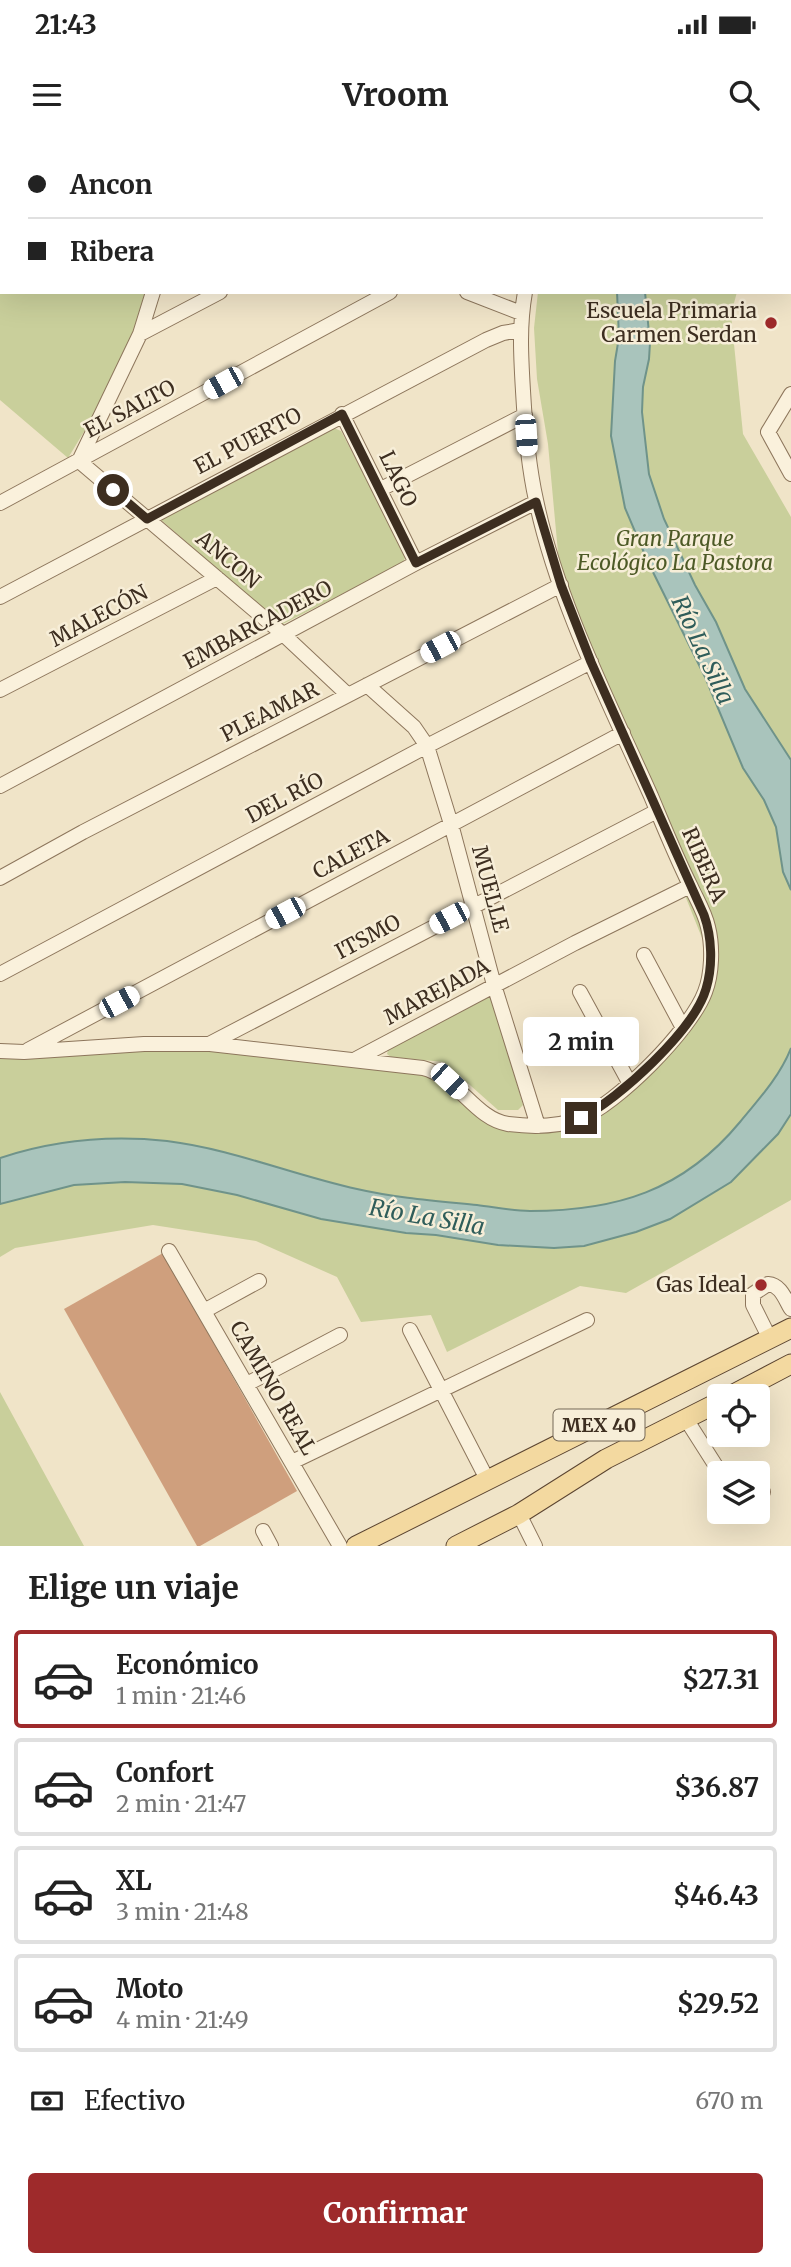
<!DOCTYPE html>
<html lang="es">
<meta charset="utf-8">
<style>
body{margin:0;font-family:Merriweather,serif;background:#f6f6f6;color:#222;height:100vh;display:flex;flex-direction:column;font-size:26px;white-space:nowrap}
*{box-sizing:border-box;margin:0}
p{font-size:23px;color:#767676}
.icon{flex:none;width:38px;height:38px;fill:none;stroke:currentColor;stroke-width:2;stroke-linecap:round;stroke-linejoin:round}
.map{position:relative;height:1406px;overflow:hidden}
.drawer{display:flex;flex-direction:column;background:#fff;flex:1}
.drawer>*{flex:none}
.top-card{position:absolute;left:0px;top:0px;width:791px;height:154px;box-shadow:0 7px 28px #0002;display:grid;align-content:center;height:154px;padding:0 28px;background:#fff}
.tools{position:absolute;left:707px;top:1244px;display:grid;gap:14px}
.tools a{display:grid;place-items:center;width:63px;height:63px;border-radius:7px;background:#fff;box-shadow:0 7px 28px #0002;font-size:35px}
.end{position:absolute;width:32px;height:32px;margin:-16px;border:9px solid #3d2e20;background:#fff;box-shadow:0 0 0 4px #fff}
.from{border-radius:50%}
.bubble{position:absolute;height:49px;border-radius:7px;background:#fff;box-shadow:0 7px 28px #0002;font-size:23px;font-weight:700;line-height:49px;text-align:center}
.car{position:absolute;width:21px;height:42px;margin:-21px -10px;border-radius:9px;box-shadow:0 0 5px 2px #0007;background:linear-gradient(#fff 24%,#345 0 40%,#fff 0 76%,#345 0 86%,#fff 0)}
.top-card b{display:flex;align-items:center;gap:24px;height:66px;font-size:26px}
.top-card b+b{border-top:2px solid #e0e0e0}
.top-card i{width:18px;height:18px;background:#222}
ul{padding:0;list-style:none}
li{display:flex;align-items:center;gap:21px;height:98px;margin:0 14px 10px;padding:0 14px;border:4px solid #e0e0e0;border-radius:7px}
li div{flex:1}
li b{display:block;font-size:26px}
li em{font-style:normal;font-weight:700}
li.selected{border-color:#9e2a2b}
li>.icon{width:63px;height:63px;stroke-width:1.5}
h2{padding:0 28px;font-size:32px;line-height:84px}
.pay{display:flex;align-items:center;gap:18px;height:77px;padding:0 28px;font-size:26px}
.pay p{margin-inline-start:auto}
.primary-button{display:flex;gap:14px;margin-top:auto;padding:14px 28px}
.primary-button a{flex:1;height:80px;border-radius:7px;background:#9e2a2b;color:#fff;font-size:28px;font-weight:700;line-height:80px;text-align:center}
.status{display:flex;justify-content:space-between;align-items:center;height:49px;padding:0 35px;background:#fff;direction:ltr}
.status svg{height:19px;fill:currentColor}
header{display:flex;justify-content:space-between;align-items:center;height:91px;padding:0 28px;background:#fff;font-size:32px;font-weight:700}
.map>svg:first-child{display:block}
</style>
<div class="status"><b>21:43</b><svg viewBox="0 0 49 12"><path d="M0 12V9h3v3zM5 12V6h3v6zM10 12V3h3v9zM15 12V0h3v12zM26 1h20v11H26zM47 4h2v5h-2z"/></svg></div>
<header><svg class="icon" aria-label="menu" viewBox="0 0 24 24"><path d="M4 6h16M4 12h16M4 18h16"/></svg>Vroom<svg class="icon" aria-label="search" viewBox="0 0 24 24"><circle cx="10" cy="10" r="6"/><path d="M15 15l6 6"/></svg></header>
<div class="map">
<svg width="791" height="1406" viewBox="0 0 791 1406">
<rect width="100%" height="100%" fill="#f0e4c8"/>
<path fill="#c9cf9b" d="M558 0H791L789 19V2H558Z
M0 110 2 152H145L121 231 68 318 0 260Z
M538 152H737L731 174 743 294 791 377V1060L626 1153 580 1146 447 1212 431 1175 361 1182 337 1137 256 1101 153 1085 15 1108 0 1117V911L144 904 423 928 478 968 552 990H571L630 944 700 863 710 818 561 445 548 304 537 239 534 188Z
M334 288 341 291 406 415 403 423 281 485 160 379Z
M485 855 492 858 523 965 518 970H498L444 922 391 917 387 914 388 910Z
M0 1252 84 1406H0Z"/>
<path fill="#a9c4bc" stroke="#6f938a" stroke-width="2" d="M617 152H645L650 203 649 219 643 247 642 272 649 334 664 379 695 445 716 482 745 549 791 620V750L783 732 776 687 764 660 743 628 705 537 648 422 625 368 611 296 615 221 619 197Z
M791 908V974L778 994 731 1042 670 1079 636 1092 584 1106 554 1108 498 1105 436 1095 406 1093 321 1079 237 1055 182 1044 125 1042 74 1045 0 1064V1018C54 1000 111 995 167 1001 232 1009 293 1035 357 1049 396 1058 437 1061 477 1065 494 1067 512 1071 530 1071 616 1071 683 1051 740 982 759 959 780 936 791 908Z"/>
<path fill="#cf9f7d" d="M163 1113 297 1351 200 1406H197L64 1169Z"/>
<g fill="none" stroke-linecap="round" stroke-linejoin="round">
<defs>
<path id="minor" d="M191 0 192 2
M37 2 39 0
M166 2 168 0
M0 34 2 32
M0 100 2 101
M153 152 140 194 79 321 284 495 348 555
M467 152 521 173
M140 194 220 152
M791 254 768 292 791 334
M342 274 416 423
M381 349 525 275
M0 363 390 152
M0 457 486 200 503 193 520 190
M367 545 414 587 427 606 451 684 494 845 538 986
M0 550 217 438
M0 646 416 423 536 362
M0 738 83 692 561 445
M644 815 683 888
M0 834 427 606 591 522
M580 852 630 944
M211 903 657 671
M28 910 623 593
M0 911 24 912 144 904H210L423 928C458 937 475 979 508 984 531 987 557 987 579 979 616 965 691 890 705 852 712 834 713 807 708 787 705 773 697 760 691 747 676 717 664 687 651 656 609 562 557 461 536 360 528 324 525 287 523 251 521 217 519 186 525 152
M354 920 575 803 690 746
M169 1111 340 1406
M204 1171 259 1141
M410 1190 488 1341
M770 1199 753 1165V1154L768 1144C781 1145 785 1159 791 1169
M247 1244 340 1195
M686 1279 721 1334
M292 1322 587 1180
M758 1352H763
M519 1374 535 1406
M263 1391 271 1406"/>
<path id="major" d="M730 1256 791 1224
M356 1406 791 1188
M456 1406 519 1374 606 1319 719 1262"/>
</defs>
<use href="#minor" stroke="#8d765c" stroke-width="16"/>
<use href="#major" stroke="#5b4430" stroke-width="21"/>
<use href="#minor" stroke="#faf1dc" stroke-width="14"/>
<use href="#major" stroke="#f3d9a0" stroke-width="19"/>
</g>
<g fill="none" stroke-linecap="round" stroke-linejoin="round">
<path stroke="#3d2e20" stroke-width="9" d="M113 350 147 379 342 274 416 423 536 362 561 445 591 522 704 775C712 797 713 826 706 849 694 890 619 959 581 978"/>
</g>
<g fill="#9e2a2b" stroke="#f7eed8" stroke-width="2.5">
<circle cx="771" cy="183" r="7"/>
<circle cx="761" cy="1145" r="7"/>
</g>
<g text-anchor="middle" stroke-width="5" stroke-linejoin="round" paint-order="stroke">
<rect fill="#f7eed8" stroke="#756857" stroke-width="2" x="553.5" y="1269.5" width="91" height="31" rx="5"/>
<g font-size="19" font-weight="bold" fill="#3d2e20">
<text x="599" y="1292">MEX 40</text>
</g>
<g font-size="21" fill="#3d2e20" stroke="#f7eed8" text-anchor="end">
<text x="757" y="178">Escuela Primaria<tspan x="757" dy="24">Carmen Serdan</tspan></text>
<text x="747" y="1152">Gas Ideal</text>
</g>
<g font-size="21" fill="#3d2e20" stroke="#f7eed8">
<text transform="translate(130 269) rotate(-28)" y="7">EL SALTO</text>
<text transform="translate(248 301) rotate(-28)" y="7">EL PUERTO</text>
<text transform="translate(398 339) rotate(64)" y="7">LAGO</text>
<text transform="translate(228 420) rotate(40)" y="7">ANCON</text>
<text transform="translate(99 476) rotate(-28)" y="7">MALECÓN</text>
<text transform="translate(258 485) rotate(-28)" y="7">EMBARCADERO</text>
<text transform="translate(270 572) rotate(-27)" y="7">PLEAMAR</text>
<text transform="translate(285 658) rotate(-28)" y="7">DEL RÍO</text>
<text transform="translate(351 714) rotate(-28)" y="7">CALETA</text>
<text transform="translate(704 725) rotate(66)" y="7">RIBERA</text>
<text transform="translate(490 749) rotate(75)" y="7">MUELLE</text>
<text transform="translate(368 797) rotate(-28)" y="7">ITSMO</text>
<text transform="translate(437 852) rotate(-28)" y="7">MAREJADA</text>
<text transform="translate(273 1248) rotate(60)" y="7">CAMINO REAL</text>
</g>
<g font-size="21" font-style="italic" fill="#4d5a26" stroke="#f7eed8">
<text x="675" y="406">Gran Parque<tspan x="675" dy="24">Ecológico La Pastora</tspan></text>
</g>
<g font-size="23" font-style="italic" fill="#2f5d5a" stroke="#f7eed8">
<text transform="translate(703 510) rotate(65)" y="8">Río La Silla</text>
<text transform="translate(427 1077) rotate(10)" y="8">Río La Silla</text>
</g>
</g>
</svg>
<div class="tools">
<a><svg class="icon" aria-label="locate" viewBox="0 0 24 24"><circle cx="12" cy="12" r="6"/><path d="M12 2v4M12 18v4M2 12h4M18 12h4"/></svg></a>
<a><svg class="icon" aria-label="layers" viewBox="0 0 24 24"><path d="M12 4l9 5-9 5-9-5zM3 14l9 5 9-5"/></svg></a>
</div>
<i class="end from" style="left:113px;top:350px"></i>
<i class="end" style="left:581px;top:978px"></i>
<div class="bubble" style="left:523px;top:877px;width:116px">2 min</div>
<i class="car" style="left:223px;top:243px;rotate:241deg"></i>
<i class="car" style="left:526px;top:295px;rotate:176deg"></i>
<i class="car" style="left:440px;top:507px;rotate:242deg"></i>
<i class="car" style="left:285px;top:773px;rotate:242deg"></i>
<i class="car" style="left:449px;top:778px;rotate:242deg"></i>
<i class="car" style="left:119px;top:862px;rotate:62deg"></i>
<i class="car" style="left:449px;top:941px;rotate:133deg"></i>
<div class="top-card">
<b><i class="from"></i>Ancon</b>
<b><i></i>Ribera</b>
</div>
</div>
<section class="drawer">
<h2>Elige un viaje</h2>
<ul>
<li class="selected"><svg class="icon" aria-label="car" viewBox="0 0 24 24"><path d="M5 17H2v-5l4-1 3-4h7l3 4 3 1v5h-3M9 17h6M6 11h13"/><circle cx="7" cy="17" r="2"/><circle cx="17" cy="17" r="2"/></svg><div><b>Económico</b><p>1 min · 21:46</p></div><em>$27.31</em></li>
<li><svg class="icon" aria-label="car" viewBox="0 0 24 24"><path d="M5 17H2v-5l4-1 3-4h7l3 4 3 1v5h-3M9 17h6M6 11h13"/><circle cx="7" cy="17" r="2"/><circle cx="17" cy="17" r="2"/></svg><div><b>Confort</b><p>2 min · 21:47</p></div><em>$36.87</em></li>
<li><svg class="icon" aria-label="car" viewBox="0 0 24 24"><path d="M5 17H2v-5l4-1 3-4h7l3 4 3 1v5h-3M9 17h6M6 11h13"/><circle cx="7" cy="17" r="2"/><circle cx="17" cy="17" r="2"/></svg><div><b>XL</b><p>3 min · 21:48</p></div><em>$46.43</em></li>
<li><svg class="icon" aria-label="car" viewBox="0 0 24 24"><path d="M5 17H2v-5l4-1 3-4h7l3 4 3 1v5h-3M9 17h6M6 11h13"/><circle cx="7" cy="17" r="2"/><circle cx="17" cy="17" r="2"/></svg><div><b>Moto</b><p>4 min · 21:49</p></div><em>$29.52</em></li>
</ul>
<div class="pay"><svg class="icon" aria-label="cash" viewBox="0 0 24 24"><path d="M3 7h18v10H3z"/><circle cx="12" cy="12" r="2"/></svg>Efectivo<p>670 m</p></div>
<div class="primary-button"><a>Confirmar</a></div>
</section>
